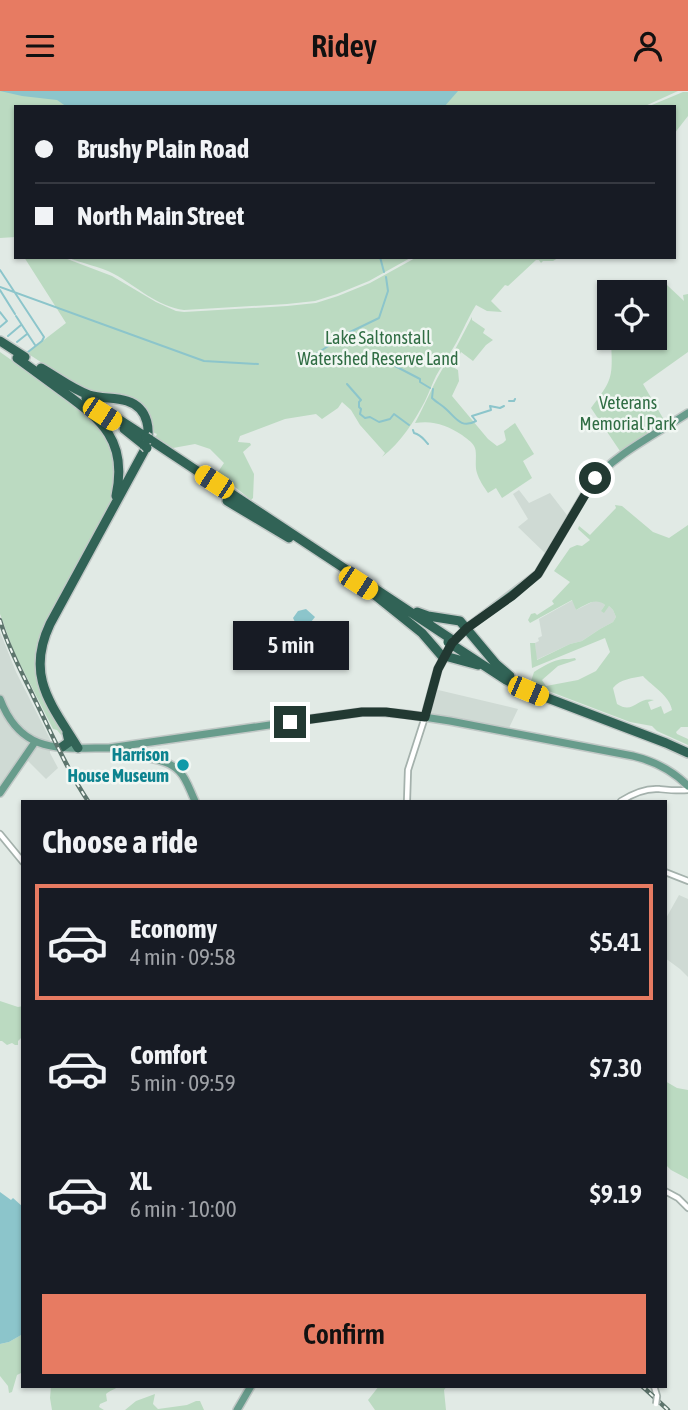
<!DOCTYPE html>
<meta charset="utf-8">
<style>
body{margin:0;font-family:"Asap Condensed",sans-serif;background:#242831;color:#f1f3f6;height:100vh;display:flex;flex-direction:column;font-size:26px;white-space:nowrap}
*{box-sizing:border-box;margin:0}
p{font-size:23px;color:#9ea1a6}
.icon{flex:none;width:38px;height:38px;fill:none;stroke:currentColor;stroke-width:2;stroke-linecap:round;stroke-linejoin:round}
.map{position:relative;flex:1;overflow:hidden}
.sheet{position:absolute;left:21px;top:709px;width:646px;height:588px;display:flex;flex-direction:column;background:#171b24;border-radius:0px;box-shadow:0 2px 5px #0004}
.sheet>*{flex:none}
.guide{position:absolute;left:14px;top:14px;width:662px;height:154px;border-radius:0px;box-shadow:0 2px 5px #0004;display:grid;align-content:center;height:154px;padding:0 21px;background:#171b24}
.buttons{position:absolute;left:597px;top:189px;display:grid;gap:14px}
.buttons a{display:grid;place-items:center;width:70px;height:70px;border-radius:0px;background:#171b24;box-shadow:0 2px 5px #0004;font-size:35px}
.end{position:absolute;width:32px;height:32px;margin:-16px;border:9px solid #223932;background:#fff;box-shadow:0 0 0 4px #fff}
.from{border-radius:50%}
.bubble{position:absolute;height:49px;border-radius:0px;background:#171b24;box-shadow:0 2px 5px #0004;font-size:23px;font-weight:600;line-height:49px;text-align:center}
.car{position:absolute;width:21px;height:42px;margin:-21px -10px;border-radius:9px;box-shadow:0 0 5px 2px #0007;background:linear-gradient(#f5c518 24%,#345 0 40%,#f5c518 0 76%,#345 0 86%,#f5c518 0)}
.guide b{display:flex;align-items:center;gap:24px;height:66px;font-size:26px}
.guide b+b{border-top:2px solid #363941}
.guide i{width:18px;height:18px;background:#f1f3f6}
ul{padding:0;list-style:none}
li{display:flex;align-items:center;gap:21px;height:116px;margin:0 14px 10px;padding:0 7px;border:4px solid transparent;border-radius:0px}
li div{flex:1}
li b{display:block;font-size:26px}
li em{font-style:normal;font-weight:600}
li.current{border-color:#e77b62}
li>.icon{width:63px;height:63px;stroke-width:1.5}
h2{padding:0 21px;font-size:32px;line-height:84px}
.button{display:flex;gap:14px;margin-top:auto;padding:14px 21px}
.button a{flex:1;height:80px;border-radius:0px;background:#e77b62;color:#111;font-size:28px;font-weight:600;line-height:80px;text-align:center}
header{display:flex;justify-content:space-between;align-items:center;height:91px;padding:0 21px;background:#e77b62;color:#111;font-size:32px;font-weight:600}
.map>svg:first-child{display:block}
</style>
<header><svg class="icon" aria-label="menu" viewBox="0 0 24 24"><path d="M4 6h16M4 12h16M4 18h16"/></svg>Ridey<svg class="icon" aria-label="person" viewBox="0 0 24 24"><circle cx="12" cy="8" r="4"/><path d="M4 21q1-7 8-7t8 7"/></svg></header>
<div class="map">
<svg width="688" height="1319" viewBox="0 0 688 1319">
<rect width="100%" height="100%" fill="#e1eae5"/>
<path fill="#cfdad4" d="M519 399 529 412 550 402 570 428 547 464 518 436 528 428 513 403Z
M573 509 576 519 594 510H600L605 514 601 520 609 515 613 519 616 526 613 531 600 538 582 550 570 553 536 569 535 552 539 550 538 547 542 545 539 528Z
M0 541 16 581 50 648V662L58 677 46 688 23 665 0 699Z
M434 598 518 618 508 639 431 624 429 622Z
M679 804 688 808V886L680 878 665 867V829Z"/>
<path fill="#bbdac1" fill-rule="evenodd" d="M0 0H678L643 16H16V146L0 147Z
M683 1H688V25L674 43V16H647Z
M24 166H62L112 185 156 211 176 220 184 221 287 215 316 212 338 205 370 192 417 166 558 167 553 170H543L541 172 539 169H536L508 195 505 194 491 210 502 221 487 220 476 214C466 230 460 247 450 262 446 270 440 277 436 285 432 293 429 302 425 310 414 331 401 351 382 366L385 362 360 334 351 319 342 311 338 317 322 328 316 323 285 328 240 345 238 351 250 352 251 354 243 361 254 383 253 407 251 409 219 383 218 381 224 372 210 358 195 353 173 357 155 347 157 343 150 340 142 314 136 308 125 305 85 300 27 262 66 232Z
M67 166H412L369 190 337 203 315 210 287 213 184 219C158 216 136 195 114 183 100 175 82 173 67 166Z
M667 194 684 210 683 204 688 203V261L643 293 667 334 622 363 591 317C612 289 613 287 611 252L616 247H654L655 207Z
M472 226V229L485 238 483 242 493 249 486 254 473 270 461 261 460 263 456 261 449 270Z
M0 261 78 316 101 339 114 365 116 377 114 399 108 418 63 500 44 536 37 553 35 565 38 591 46 613 62 641 61 644 57 639 53 638 14 561 0 523Z
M446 272 458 279 459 290 452 305 488 348 497 355 503 352 506 349 504 340 515 332 534 363 523 370 532 387 502 407 496 397 488 402C484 396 479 389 477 382 474 374 478 361 474 355 472 351 466 347 462 344 447 334 433 329 415 332 426 312 434 291 446 272Z
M615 414 622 415 653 441 669 447 688 434V636H681L676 641 677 643 688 648V654L657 640 652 635 630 631 530 593 534 581C542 576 553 569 563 568 567 568 571 568 575 567L576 569 558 575 542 589 546 595 578 589 596 580 610 561 605 547 532 577 530 552H535L537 569 570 553 582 550 600 538 613 531 616 526 613 519 609 515 604 522 601 520 605 514C595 506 586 514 576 519L572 509 530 532 528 529 531 523 535 522 537 524 554 513 552 510 570 491 554 480 570 457 577 454 582 455 590 449 578 438 579 435 590 444 616 417ZM643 585C652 595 670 605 672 619L664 623 661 615 651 619 648 611 654 609C637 605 634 624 617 613L613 597C620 588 633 587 643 585Z
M0 910 18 916 23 915V945L18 950V954H15L12 952 7 954 2 950H0Z
M665 990 677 997 688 999V1088L671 1079 665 1073V1024L667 1022 665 1019Z
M23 1243V1281L17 1284 12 1301 9 1302 8 1295 0 1285V1253L9 1251Z
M51 1295H118C115 1299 110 1299 106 1303L107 1310 100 1313 99 1316 104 1319H52L50 1307Z
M379 1295H447L444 1299 446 1319H375L368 1309Z
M155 1303 153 1313 158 1318 187 1314 196 1310H200L204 1319H125L136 1310Z"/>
<path fill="#8cc5cb" d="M0 0H458L444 16H67L57 9 22 5Z
M306 518 315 526 311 531 310 539 280 559 272 556 273 545 278 540 277 537 288 532 293 538 299 539 293 527 298 520Z
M0 1101 11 1109 13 1107 23 1116V1243L9 1251 0 1253Z"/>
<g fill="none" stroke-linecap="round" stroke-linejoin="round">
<path stroke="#8cc5cb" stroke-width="2" d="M380 166 384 181
M0 179 44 246 42 250 28 261
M0 196 204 270 258 273
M0 199 15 223
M0 221 7 230 0 236
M16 225 35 254
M8 245 21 234
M17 251 27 243
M307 269 348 242 379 227 388 200 386 186
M395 275 420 288V291L430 297
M347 293 361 309 359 311V316L361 318 360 323 365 327 370 326 379 331 390 328 394 323 409 334
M433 298 432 307C436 311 442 314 446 318 456 327 461 338 476 330L472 325 491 319 490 315 500 317 504 315
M509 310H514L515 308
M413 339 414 342C422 344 423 348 428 353"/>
<defs>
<path id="minor" d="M407 710 408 679 425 626
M621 710C632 703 646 697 659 698 669 699 678 700 688 699
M0 743 23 771
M665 781 688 790
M665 1100 678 1107 688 1117
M654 1295 657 1305"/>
<path id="major" d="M0 608C21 663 58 657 109 657L318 627 362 621H379L404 623 450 630 633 665C654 670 673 680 688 695
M425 626 438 578 452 552 467 537 538 483 591 393C610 366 659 341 688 322
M124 655C134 671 163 663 179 680 187 688 190 700 195 710
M0 702 35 651
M237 1319 251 1295"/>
<path id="highway" d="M0 250 25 266
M17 267C32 278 47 289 62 300 102 329 128 350 116 405
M41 277C57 286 72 298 89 304 101 308 115 306 127 310 149 317 152 341 144 360L50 533C25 586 52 614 78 657
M86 307 146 346
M124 338 144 354
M149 348 451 548
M227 410 289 447
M371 501 422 542 441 564 478 574
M417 521 428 525 460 530 496 573 510 585
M454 555 506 589 529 600 666 652 688 662
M62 656 69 651 67 642"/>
</defs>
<use href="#minor" stroke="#a4b1ac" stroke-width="8"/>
<use href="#major" stroke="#c1c8c6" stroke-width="10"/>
<use href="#highway" stroke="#c1c8c6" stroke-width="12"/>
<use href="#minor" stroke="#fff" stroke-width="4.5"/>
<use href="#major" stroke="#689c8c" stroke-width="7"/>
<use href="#highway" stroke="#316356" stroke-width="9"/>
<defs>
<path id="rail" d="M0 529C8 557 23 583 35 609 52 643 67 679 88 710
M642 1295 668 1319"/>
</defs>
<use href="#rail" stroke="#5d756d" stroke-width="4.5"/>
<use href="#rail" stroke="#f1f7f3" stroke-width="2" stroke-dasharray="5" stroke-linecap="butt"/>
<defs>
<path id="minor-bridge" d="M656 1313 657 1305"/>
<path id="highway-bridge" d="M146 346 149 348
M144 354 147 357
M448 551 454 555"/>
</defs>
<use href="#minor-bridge" stroke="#a4b1ac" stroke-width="8" stroke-linecap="butt"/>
<use href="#highway-bridge" stroke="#c1c8c6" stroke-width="12" stroke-linecap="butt"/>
<use href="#minor-bridge" stroke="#fff" stroke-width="4.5"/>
<use href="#highway-bridge" stroke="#316356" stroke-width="9"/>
</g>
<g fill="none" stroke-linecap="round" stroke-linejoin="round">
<path stroke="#223932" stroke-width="9" d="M290 631 362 621H386L425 626 438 578 452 552 467 537 512 505 538 483 595 387"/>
</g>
<circle fill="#0f9aa8" stroke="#f1f7f3" stroke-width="2.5" cx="183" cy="674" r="7"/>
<g text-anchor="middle" stroke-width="5" stroke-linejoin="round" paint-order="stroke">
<g font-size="18" fill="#306d44" stroke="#f1f7f3">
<text x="378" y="253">Lake Saltonstall<tspan x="378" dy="21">Watershed Reserve Land</tspan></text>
<text x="628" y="318">Veterans<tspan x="628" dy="21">Memorial Park</tspan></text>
</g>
<g font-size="18" font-weight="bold" fill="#0d838f" stroke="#f1f7f3" text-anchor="end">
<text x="169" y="670">Harrison<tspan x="169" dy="21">House Museum</tspan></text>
</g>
</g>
</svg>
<div class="buttons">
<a><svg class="icon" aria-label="locate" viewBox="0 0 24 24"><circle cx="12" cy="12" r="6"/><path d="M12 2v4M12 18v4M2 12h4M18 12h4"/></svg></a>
</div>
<i class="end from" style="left:595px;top:387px"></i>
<i class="end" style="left:290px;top:631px"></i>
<div class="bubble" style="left:233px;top:530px;width:116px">5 min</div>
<i class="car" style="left:102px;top:323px;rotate:123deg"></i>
<i class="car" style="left:214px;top:391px;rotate:303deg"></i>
<i class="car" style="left:358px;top:492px;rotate:123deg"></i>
<i class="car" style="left:528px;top:600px;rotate:113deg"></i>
<div class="guide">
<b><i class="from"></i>Brushy Plain Road</b>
<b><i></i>North Main Street</b>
</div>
<section class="sheet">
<h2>Choose a ride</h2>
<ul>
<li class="current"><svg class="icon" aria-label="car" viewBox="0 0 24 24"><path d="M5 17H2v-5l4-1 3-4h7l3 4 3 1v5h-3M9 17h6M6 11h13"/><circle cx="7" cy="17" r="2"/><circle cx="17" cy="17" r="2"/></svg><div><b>Economy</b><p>4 min · 09:58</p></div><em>$5.41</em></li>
<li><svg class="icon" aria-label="car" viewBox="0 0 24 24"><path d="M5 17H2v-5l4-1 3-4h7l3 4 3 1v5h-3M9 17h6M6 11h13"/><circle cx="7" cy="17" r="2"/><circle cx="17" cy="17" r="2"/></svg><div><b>Comfort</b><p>5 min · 09:59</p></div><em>$7.30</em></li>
<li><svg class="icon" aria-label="car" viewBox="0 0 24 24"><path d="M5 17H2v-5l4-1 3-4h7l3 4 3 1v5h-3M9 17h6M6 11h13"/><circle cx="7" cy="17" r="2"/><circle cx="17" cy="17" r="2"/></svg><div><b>XL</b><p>6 min · 10:00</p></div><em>$9.19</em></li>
</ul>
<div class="button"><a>Confirm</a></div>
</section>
</div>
